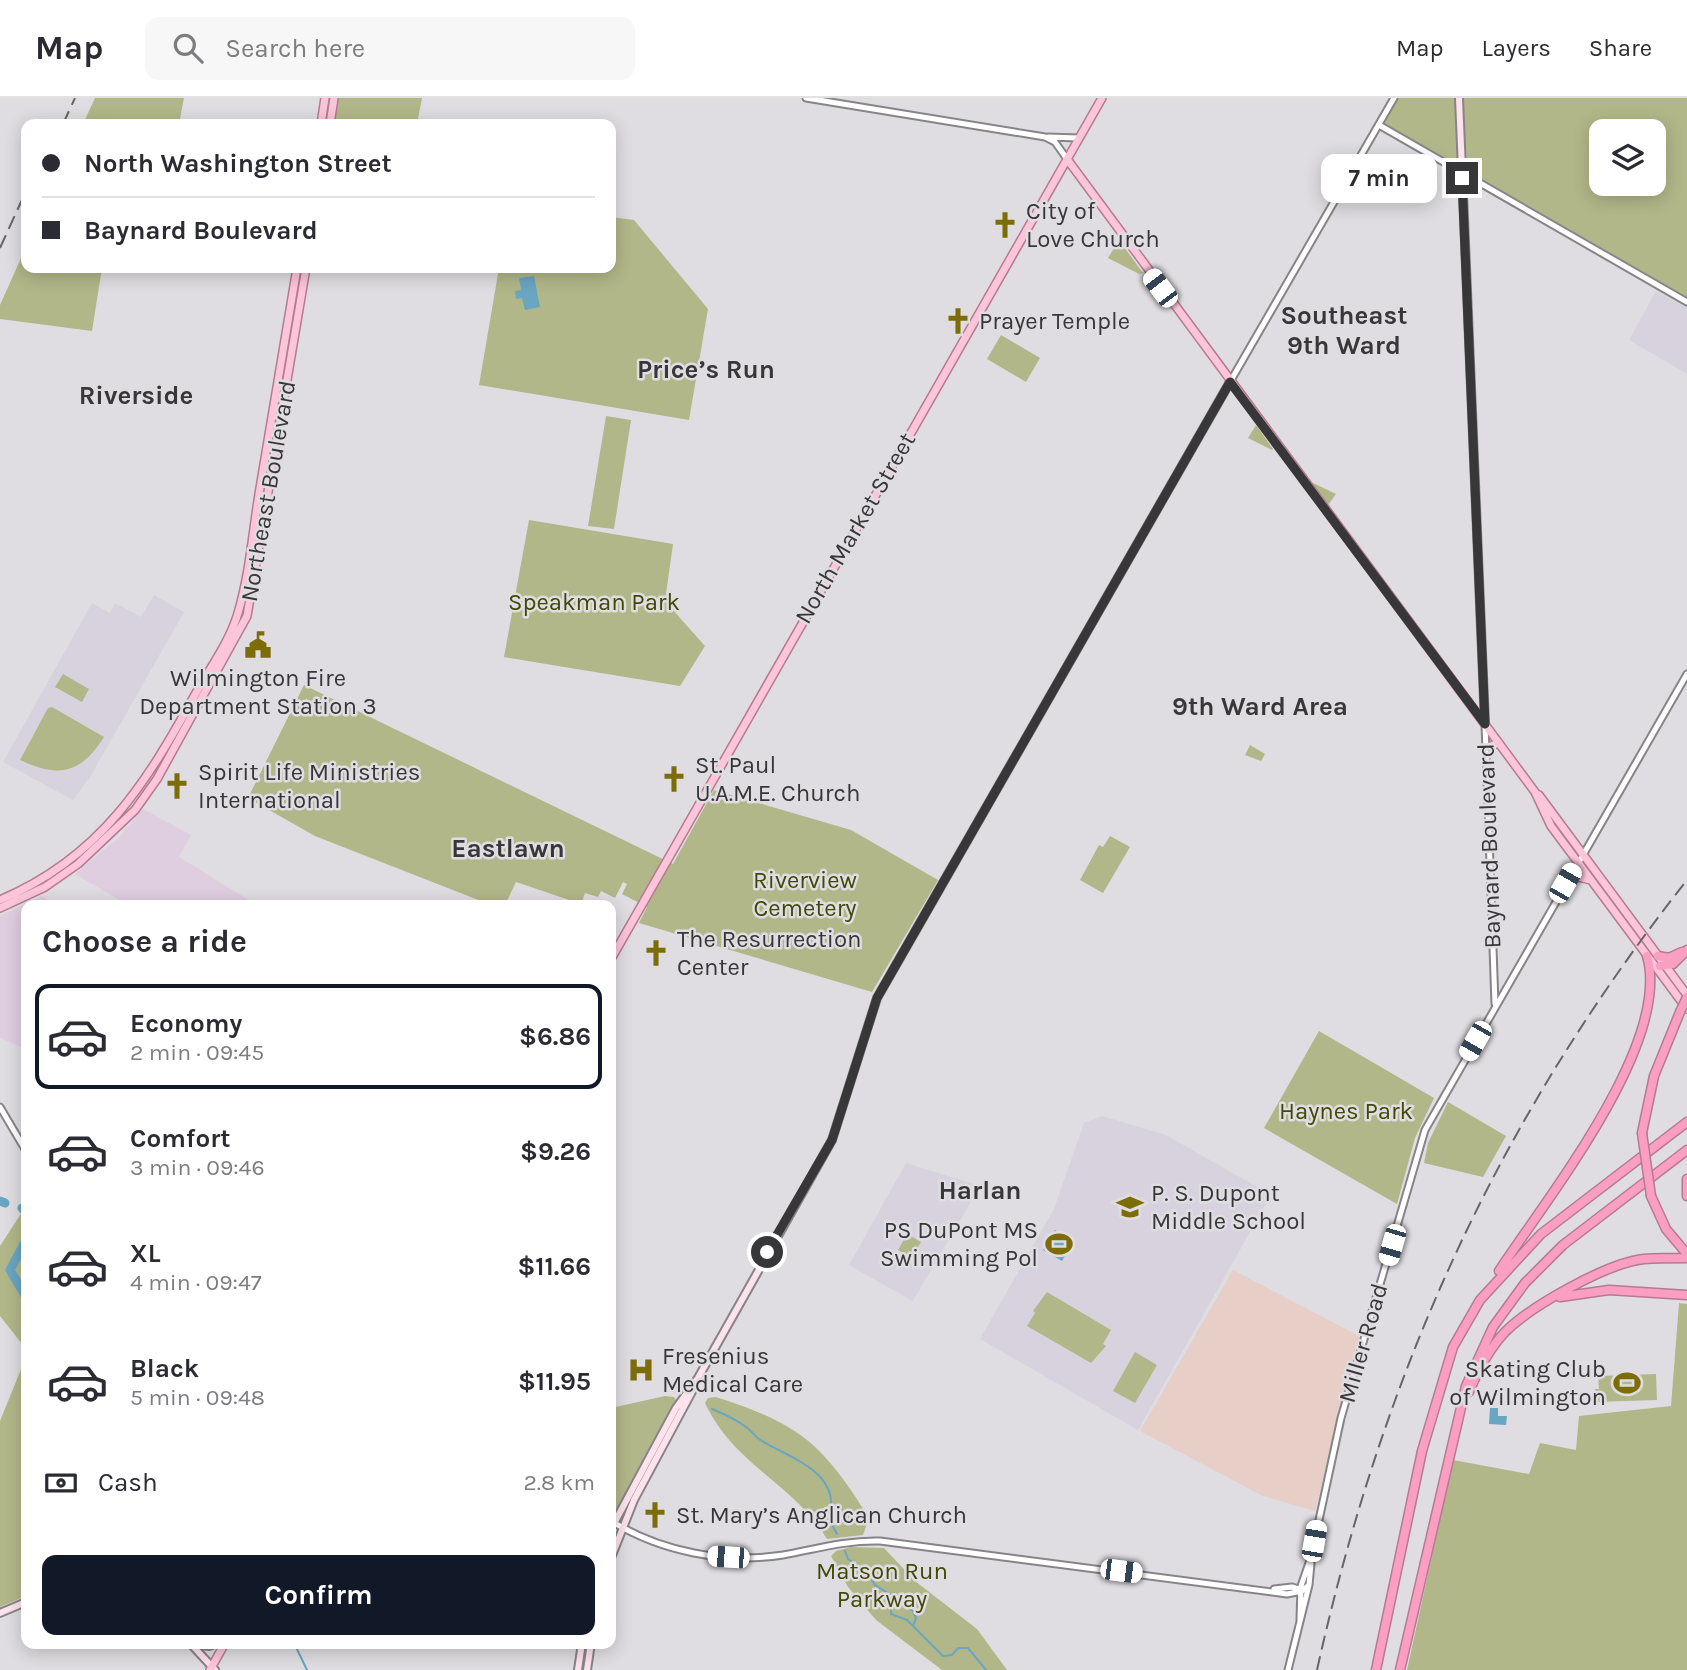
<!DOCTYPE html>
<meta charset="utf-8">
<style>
body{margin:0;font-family:Karla,sans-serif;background:#f7f7f7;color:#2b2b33;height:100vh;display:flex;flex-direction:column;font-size:26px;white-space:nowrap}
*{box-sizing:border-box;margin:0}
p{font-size:23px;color:#7c7c81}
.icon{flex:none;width:38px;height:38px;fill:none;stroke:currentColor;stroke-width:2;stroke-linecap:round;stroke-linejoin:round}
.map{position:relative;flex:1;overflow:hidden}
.drawer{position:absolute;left:21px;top:802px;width:595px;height:749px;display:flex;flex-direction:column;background:#fff;border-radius:14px;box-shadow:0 4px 18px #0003}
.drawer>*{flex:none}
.hud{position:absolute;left:21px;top:21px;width:595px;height:154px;border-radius:14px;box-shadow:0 4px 18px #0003;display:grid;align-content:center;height:154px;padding:0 21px;background:#fff}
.controls{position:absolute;left:1589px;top:21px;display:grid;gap:14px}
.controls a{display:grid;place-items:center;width:77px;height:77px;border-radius:14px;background:#fff;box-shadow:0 4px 18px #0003;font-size:35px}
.end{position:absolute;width:32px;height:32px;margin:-16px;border:9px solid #373638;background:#fff;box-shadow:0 0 0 4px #fff}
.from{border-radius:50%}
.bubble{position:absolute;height:49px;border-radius:14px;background:#fff;box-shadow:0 4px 18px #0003;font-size:23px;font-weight:700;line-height:49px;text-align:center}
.car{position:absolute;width:21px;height:42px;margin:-21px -10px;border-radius:9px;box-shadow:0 0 5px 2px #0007;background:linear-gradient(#fff 24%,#345 0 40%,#fff 0 76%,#345 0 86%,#fff 0)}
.hud b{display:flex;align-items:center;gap:24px;height:66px;font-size:26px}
.hud b+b{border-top:2px solid #e1e1e2}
.hud i{width:18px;height:18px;background:#2b2b33}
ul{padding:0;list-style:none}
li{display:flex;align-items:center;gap:21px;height:105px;margin:0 14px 10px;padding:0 7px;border:4px solid transparent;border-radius:14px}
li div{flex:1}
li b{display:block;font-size:26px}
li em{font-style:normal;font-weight:700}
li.current{border-color:#111827}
li>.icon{width:63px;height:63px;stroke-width:1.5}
h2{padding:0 21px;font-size:32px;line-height:84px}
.pay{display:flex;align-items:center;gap:18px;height:77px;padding:0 21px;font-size:26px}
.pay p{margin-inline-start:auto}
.button{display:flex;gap:14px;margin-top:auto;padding:14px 21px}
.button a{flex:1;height:80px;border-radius:14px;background:#111827;color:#fff;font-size:28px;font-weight:700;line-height:80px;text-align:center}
header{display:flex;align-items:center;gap:42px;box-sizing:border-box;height:98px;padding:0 35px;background:#fff;border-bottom:2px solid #e1e1e2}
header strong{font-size:33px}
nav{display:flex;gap:38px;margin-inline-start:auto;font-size:24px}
.search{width:490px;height:63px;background:#f7f7f7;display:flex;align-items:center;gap:18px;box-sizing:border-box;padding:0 24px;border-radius:14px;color:#7c7c81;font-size:26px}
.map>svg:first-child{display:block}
</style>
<header>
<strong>Map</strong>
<div class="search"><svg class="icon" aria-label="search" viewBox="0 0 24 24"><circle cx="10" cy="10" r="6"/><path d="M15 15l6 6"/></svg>Search here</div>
<nav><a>Map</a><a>Layers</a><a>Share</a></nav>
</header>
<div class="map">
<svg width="1687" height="1572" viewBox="0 0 1687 1572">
<rect width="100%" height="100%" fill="#dfdde1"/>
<path fill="#e7cec7" d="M1233 1172 1359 1238 1315 1413 1263 1398 1140 1333Z"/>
<path fill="#dfcee0" d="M143 711 191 737 179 759 257 807H109L118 801 75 776 118 740Z
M42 798 56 807H26V951L0 940V818Z"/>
<path fill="#d7d2dd" d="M1656 193 1687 210V276L1629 242Z
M154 497 184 514 90 679 73 702 3 664 92 505 110 515 115 505 141 519Z
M1102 1018 1166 1037 1271 1097 1138 1332 980 1241 1054 1111 1084 1025Z
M906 1065 980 1088 913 1203 849 1167Z"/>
<path fill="#b2b789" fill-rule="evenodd" d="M95 0H184L179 26H83Z
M336 0H422L417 26H333Z
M1398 0H1687V199L1384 25ZM1601 33H1654V86H1601Z
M611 119 634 122 708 211 689 322 479 287 499 170H611Z
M1119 142 1143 175 1139 176 1108 160Z
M26 149V170H102L92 233 0 221V207Z
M1001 237 1040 260 1026 284 987 261Z
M606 318 631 322 614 431 588 428Z
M1256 327 1273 351 1272 352 1248 340Z
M1311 384 1336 396 1329 406 1327 405Z
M529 422 673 446 665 503 705 548 680 588 504 559Z
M63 576 89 591 82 604 55 589Z
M304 587 673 766 714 692 851 732 938 782 872 894 639 825 647 809 622 796 627 786 623 784 615 800 601 793 598 799 585 795 581 806 516 784 505 807H491L315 738 248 700Z
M52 609 104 639C81 676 58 680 20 662L48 610Z
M1250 647 1265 656 1261 663 1245 657Z
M1110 738 1130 749 1103 795 1080 782 1099 747 1103 749Z
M1319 933 1434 1000 1415 1040 1397 1106 1264 1030Z
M1448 1004 1506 1038 1483 1079 1424 1065 1428 1045Z
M26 1108V1251L0 1218V1148Z
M907 1136 921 1144 912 1159 898 1152Z
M1047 1194 1111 1232 1103 1246 1106 1248 1091 1265 1027 1228 1035 1215 1033 1213Z
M1679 1205 1687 1206V1572H1407L1453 1362 1529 1376 1540 1345 1576 1352 1579 1318 1671 1308Z
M1135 1254 1157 1267 1135 1305 1113 1293Z
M26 1259V1498L0 1509V1323Z
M1656 1276 1657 1302 1594 1304 1595 1291H1599L1598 1278Z
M665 1298 674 1299 677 1304 614 1418 611 1416V1310Z
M716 1299C800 1326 823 1346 869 1420L863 1437 827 1441C793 1385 734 1367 705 1305L708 1300Z
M851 1449 884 1450 915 1483 977 1531 1007 1572H942L876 1522 848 1489 831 1458 836 1453Z"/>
<path fill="#69a6c1" d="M534 178 540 209 525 212 522 200 516 201 515 193 521 192 519 180Z
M1055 1132 1073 1143 1062 1163 1043 1152Z
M1490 1310H1498V1318H1507L1506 1327 1489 1326Z"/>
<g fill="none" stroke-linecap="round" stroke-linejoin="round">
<path stroke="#69a6c1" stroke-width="2" d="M712 1311C724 1316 736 1321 746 1329 752 1333 756 1340 762 1343 792 1361 843 1375 829 1421L837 1436
M845 1453 848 1461 867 1474 875 1487 891 1497V1516L907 1522 943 1558 952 1557 958 1550H968L986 1572
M891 1497 913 1513 916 1520 913 1528
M294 1545 307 1572"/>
<path stroke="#69a6c1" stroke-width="9" d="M0 1103 5 1105
M22 1110 26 1115
M26 1142 10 1172 26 1199"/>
<defs>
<path id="tertiary" d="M806 0 1045 39 1055 44 1067 61
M1379 27 1687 204
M1048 39 1079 40
M1230 284 1394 0
M1485 626 1495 906
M0 1009 26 1053
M611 1423C662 1454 724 1466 783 1457 816 1451 846 1442 880 1443L1287 1496 1302 1493 1309 1487
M1274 1491 1292 1489 1302 1492
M1300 1522 1301 1488 1311 1459 1341 1320 1425 1032 1687 576
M1288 1572 1309 1487 1311 1466"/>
<path id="secondary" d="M1459 0 1485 626
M611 1431 676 1310 698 1280 832 1042 877 900 1230 284
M611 1460 634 1402 695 1288
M0 1515 26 1504
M190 1545 215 1572
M193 1546 209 1548 217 1545
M578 1572 582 1545
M587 1572 591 1545"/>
<path id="primary" d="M321 26 325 0
M330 26 334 0
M1067 61 1535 694 1551 728 1687 911
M1485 650 1499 645
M1539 697 1687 897
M1565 785 1578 779 1591 782
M0 802C100 760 146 686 196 595 210 570 230 543 238 515 250 475 253 431 260 390 272 316 285 243 297 170
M0 810 45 789 78 766 135 712 157 681 247 518 306 170
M611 861 1102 0
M210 1572 225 1545"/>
<path id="motorway" d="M1658 858 1669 860 1682 854
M1660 868 1673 866 1687 852
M1642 1035 1654 978 1680 914
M1687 1081V1098
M1651 1098 1666 1131 1687 1156
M1499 1173C1547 1100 1672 945 1647 858
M1560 1199 1609 1192 1687 1197
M1469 1294C1478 1272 1489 1251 1505 1234 1531 1208 1607 1165 1644 1161 1658 1160 1673 1160 1687 1160
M1376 1572 1422 1353 1453 1249 1480 1202 1541 1136 1687 1024
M1400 1572 1466 1288 1493 1229 1525 1185 1563 1147 1687 1052"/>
</defs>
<use href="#tertiary" stroke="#868488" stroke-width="9"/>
<use href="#secondary" stroke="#868488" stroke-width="10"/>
<use href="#primary" stroke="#b67a91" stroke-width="10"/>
<use href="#motorway" stroke="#b67a91" stroke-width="11"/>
<use href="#tertiary" stroke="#fff" stroke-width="5"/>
<use href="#secondary" stroke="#fee2ec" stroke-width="6"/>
<use href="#primary" stroke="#fcc5da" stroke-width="7"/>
<use href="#motorway" stroke="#fa9fc1" stroke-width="8"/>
<path stroke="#666568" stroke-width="2" stroke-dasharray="14 7" stroke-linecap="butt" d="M63 26 75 0
M0 150 26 93
M1317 1572C1383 1275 1498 1021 1687 782"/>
<defs>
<path id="motorway-bridge" d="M1680 914 1687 899
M1642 1035 1651 1098"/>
</defs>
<use href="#motorway-bridge" stroke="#b67a91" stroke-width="11" stroke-linecap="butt"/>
<use href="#motorway-bridge" stroke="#fa9fc1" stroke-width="8"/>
</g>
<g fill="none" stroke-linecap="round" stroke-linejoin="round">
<path stroke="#373638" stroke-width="9" d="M767 1154 832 1042 877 900 1230 284 1485 626 1462 80"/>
</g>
<defs>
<symbol id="church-bare" viewBox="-9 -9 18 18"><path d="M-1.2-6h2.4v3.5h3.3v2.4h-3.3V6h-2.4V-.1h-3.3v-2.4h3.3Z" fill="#7d6d09" stroke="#dfdde1" stroke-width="2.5" paint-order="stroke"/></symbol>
<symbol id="civic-bare" viewBox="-9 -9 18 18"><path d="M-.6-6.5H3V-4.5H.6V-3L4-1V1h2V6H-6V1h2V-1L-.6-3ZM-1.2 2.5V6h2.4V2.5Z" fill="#7d6d09" stroke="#dfdde1" stroke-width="2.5" paint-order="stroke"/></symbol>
<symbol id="school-bare" viewBox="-9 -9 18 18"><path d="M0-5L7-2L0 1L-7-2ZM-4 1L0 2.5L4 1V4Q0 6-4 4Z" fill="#7d6d09" stroke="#dfdde1" stroke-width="2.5" paint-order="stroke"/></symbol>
<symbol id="stadium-bare" viewBox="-9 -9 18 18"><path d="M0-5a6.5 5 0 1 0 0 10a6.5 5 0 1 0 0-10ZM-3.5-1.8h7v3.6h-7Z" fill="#7d6d09" stroke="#dfdde1" stroke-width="2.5" paint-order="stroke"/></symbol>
<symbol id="hospital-bare" viewBox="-9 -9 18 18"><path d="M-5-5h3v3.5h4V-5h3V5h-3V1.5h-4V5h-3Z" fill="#7d6d09" stroke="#dfdde1" stroke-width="2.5" paint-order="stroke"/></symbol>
</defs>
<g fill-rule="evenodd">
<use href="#church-bare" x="986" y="108" width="38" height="38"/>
<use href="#church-bare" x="939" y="204" width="38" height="38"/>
<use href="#civic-bare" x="239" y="528" width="38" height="38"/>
<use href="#church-bare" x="655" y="662" width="38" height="38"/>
<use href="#church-bare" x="158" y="669" width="38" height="38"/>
<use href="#church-bare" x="637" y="836" width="38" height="38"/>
<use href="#school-bare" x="1111" y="1090" width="38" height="38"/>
<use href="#stadium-bare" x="1040" y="1127" width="38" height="38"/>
<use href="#hospital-bare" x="622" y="1253" width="38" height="38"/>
<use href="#stadium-bare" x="1608" y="1266" width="38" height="38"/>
<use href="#church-bare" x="636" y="1398" width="38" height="38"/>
</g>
<g text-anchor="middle" stroke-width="5" stroke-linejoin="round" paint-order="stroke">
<g font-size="24" fill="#373638" stroke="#dfdde1" text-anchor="start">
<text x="1026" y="121">City of<tspan x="1026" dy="28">Love Church</tspan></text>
<text x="979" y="231">Prayer Temple</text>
<text x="258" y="588" text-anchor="middle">Wilmington Fire<tspan x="258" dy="28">Department Station 3</tspan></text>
<text x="695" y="675">St. Paul<tspan x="695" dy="28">U.A.M.E. Church</tspan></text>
<text x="198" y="682">Spirit Life Ministries<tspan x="198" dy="28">International</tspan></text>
<text x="677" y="849">The Resurrection<tspan x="677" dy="28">Center</tspan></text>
<text x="1151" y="1103">P. S. Dupont<tspan x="1151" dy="28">Middle School</tspan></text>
<text x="1038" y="1140" text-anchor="end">PS DuPont MS<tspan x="1038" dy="28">Swimming Pol</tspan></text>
<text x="662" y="1266">Fresenius<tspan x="662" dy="28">Medical Care</tspan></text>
<text x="1606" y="1279" text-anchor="end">Skating Club<tspan x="1606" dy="28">of Wilmington</tspan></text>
<text x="676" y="1425">St. Mary’s Anglican Church</text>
</g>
<g font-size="24" fill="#373638" stroke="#dfdde1">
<text transform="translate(268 393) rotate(-80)" y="8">Northeast Boulevard</text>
<text transform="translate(855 430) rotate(-60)" y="8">North Market Street</text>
<text transform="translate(1489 748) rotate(-92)" y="8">Baynard Boulevard</text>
<text transform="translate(1363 1245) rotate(-74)" y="8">Miller Road</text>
</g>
<g font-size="24" fill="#444804" stroke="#dfdde1">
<text x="594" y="512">Speakman Park</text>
<text x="805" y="790">Riverview<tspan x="805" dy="28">Cemetery</tspan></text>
<text x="1346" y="1021">Haynes Park</text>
<text x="882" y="1481">Matson Run<tspan x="882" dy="28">Parkway</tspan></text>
</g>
<g font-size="26" font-weight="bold" fill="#373638" stroke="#dfdde1">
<text x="1344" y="226">Southeast<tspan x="1344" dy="30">9th Ward</tspan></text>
<text x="706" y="280">Price’s Run</text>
<text x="136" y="306">Riverside</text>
<text x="1260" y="617">9th Ward Area</text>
<text x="508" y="759">Eastlawn</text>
<text x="980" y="1101">Harlan</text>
</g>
</g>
</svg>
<div class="controls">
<a><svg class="icon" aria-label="layers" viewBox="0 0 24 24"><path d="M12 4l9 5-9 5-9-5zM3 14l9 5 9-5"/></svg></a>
</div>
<i class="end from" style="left:767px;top:1154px"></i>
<i class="end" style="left:1462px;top:80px"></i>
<div class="bubble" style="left:1321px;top:56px;width:116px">7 min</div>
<i class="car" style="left:1160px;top:190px;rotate:323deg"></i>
<i class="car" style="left:1565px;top:785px;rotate:30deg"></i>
<i class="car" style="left:1475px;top:943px;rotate:210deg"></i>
<i class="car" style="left:1392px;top:1147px;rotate:196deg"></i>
<i class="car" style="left:1314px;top:1443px;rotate:10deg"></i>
<i class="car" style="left:728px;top:1459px;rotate:274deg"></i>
<i class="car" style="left:1121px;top:1473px;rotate:97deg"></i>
<div class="hud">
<b><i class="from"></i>North Washington Street</b>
<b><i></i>Baynard Boulevard</b>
</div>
<section class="drawer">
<h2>Choose a ride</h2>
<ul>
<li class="current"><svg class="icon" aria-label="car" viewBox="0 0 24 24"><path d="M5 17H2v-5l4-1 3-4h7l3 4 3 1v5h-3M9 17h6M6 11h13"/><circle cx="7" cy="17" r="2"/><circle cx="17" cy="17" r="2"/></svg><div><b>Economy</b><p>2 min · 09:45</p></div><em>$6.86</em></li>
<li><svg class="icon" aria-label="car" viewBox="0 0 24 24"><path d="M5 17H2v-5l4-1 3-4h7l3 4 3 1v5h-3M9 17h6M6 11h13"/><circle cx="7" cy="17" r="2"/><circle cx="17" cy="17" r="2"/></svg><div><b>Comfort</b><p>3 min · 09:46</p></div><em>$9.26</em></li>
<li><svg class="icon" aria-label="car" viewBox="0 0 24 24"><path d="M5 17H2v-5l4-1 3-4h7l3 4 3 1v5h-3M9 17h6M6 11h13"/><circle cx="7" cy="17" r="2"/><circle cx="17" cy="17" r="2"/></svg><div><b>XL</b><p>4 min · 09:47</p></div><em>$11.66</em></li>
<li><svg class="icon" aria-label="car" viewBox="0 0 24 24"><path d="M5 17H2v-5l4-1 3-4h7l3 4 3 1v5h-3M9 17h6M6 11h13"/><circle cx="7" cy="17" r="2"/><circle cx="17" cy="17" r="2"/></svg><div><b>Black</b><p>5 min · 09:48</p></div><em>$11.95</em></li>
</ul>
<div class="pay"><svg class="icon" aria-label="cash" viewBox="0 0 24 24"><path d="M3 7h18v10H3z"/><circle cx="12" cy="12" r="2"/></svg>Cash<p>2.8 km</p></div>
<div class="button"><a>Confirm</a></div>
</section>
</div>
